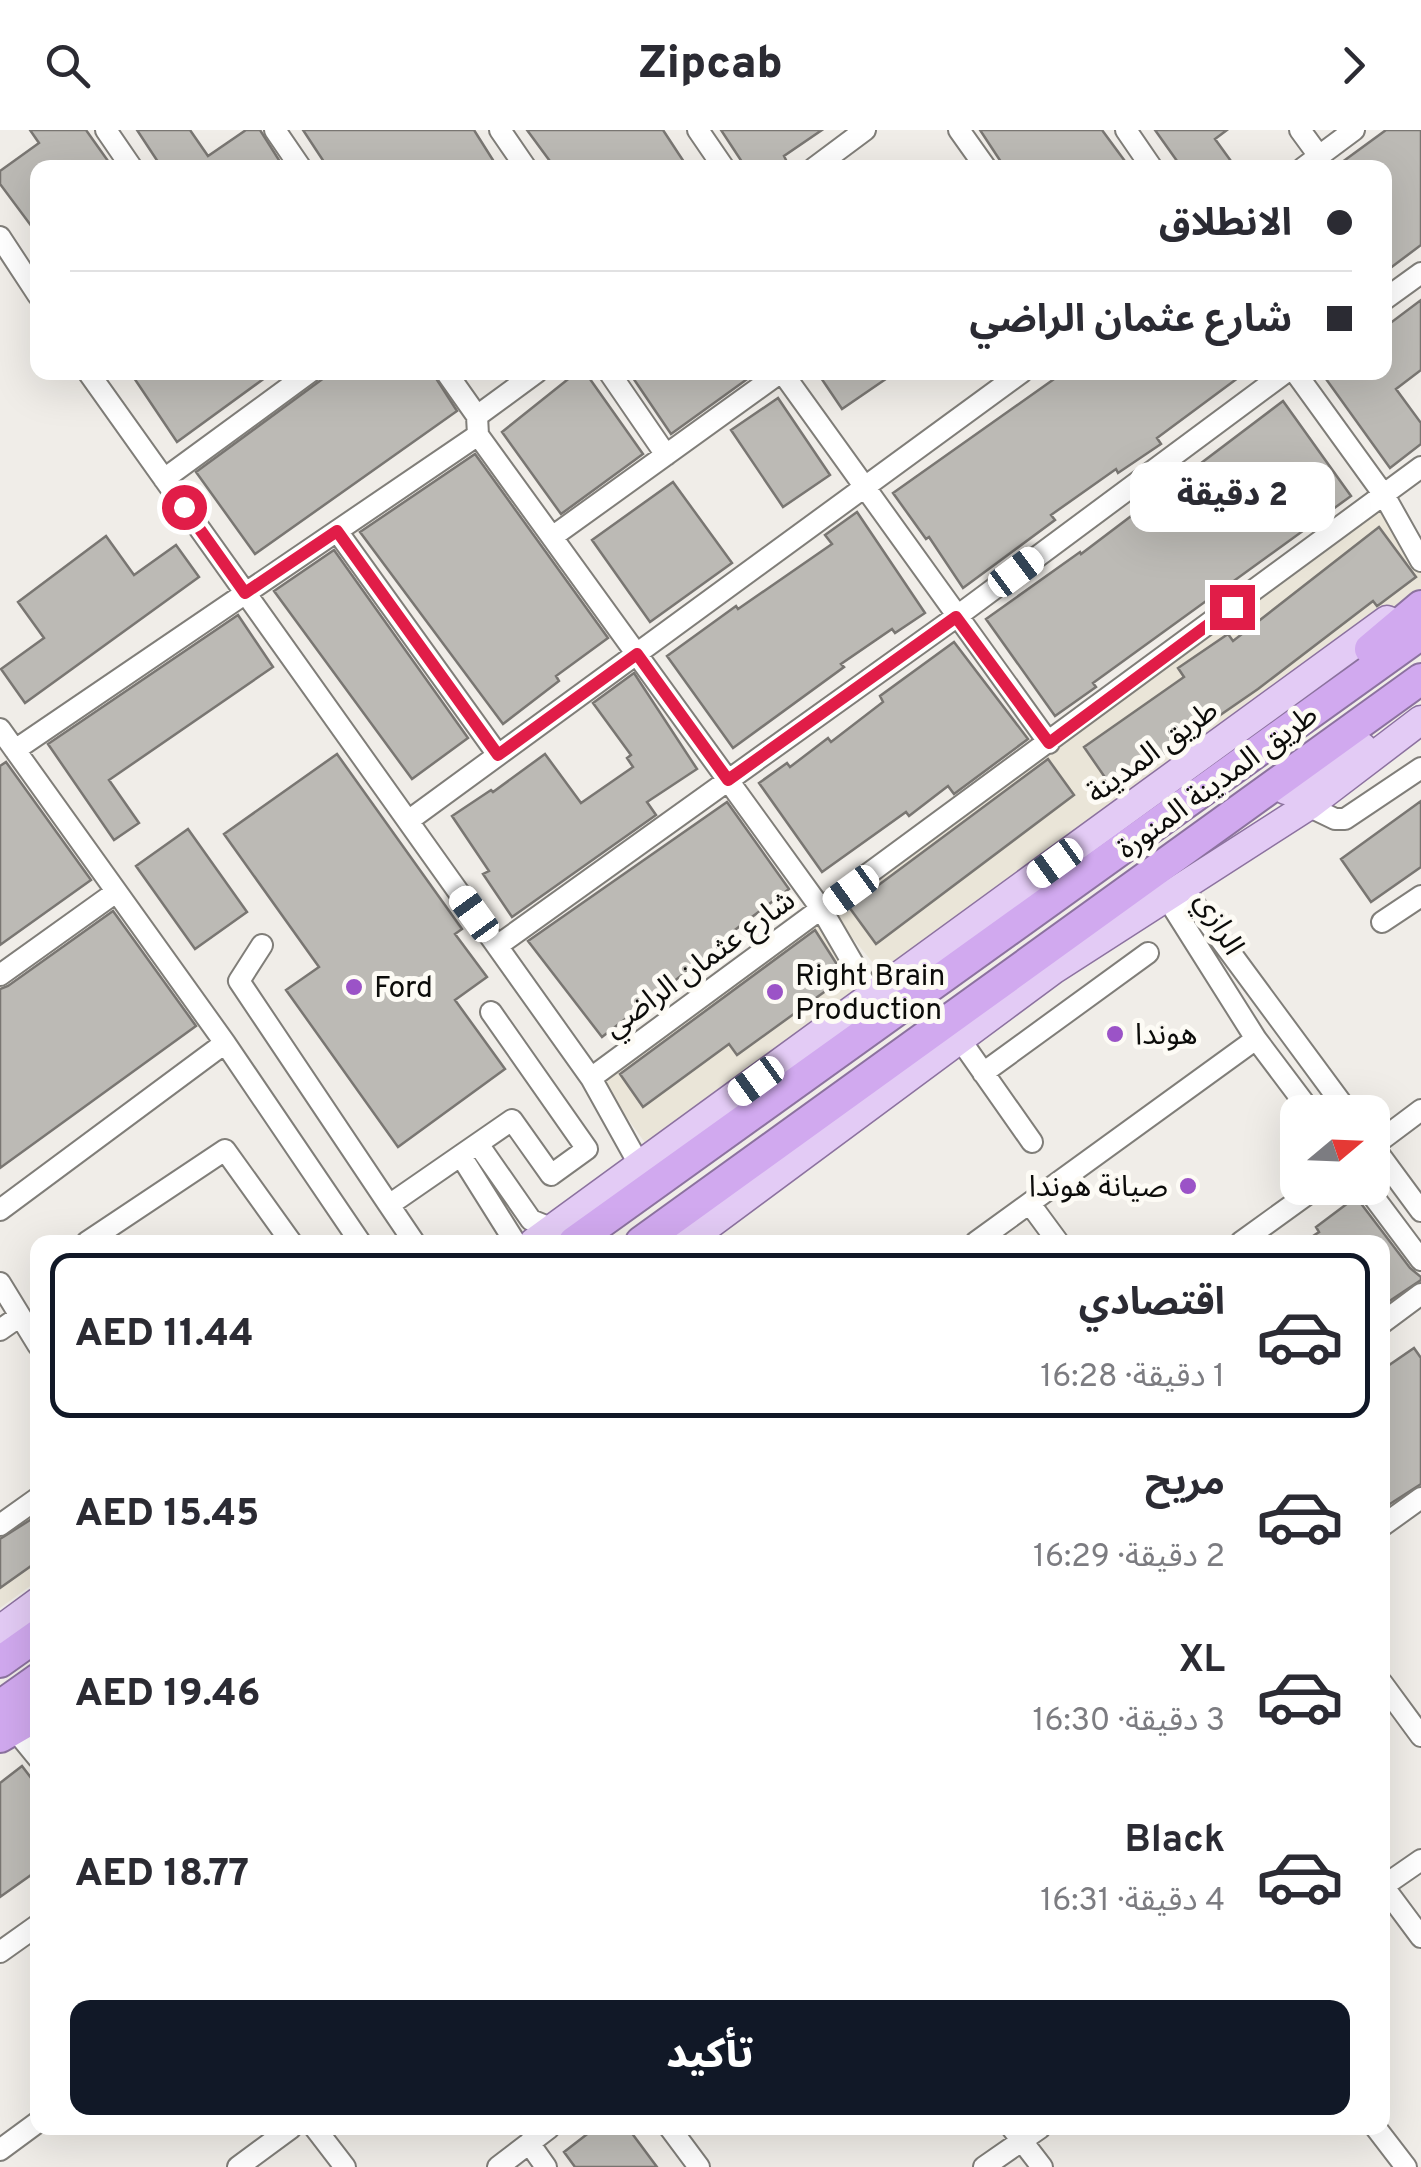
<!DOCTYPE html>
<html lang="ar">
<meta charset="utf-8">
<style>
body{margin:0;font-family:Overpass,"Noto Sans Arabic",sans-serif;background:#f2f2f3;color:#2b2b33;direction:rtl;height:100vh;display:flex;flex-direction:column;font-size:38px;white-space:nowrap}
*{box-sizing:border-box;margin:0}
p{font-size:32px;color:#7c7c81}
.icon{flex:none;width:55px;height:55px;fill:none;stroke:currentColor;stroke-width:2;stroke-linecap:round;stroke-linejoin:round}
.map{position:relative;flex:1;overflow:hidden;direction:ltr}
.details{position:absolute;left:30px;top:1105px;width:1360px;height:900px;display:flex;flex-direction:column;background:#fff;border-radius:20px;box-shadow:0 10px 40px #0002;direction:rtl}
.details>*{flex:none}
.top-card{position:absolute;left:30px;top:30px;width:1362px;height:220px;border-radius:20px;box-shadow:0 10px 40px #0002;direction:rtl;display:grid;align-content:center;height:220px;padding:0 40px;background:#fff}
.needle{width:65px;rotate:71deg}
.tools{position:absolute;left:1280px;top:965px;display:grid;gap:20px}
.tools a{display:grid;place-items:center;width:110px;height:110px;border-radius:20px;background:#fff;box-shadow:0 10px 40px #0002;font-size:50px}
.end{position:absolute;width:45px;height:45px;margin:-22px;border:12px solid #e11d48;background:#fff;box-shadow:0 0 0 5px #fff}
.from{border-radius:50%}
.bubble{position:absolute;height:70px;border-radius:20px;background:#fff;box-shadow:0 10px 40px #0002;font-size:32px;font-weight:800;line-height:70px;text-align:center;direction:rtl}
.car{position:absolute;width:30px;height:60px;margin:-30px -15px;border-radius:12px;box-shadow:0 0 8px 2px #0007;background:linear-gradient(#fff 24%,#345 0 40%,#fff 0 76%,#345 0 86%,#fff 0)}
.top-card b{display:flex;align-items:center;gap:35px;height:95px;font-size:38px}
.top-card b+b{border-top:2px solid #e1e1e2}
.top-card i{width:25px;height:25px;background:#2b2b33}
ul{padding:18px 0 0;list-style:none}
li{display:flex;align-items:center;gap:30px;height:165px;margin:0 20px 15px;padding:0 20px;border:5px solid transparent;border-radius:20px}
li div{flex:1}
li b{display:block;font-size:38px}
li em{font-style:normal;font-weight:800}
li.current{border-color:#111827}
li>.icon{width:90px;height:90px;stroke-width:1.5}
.primary-button{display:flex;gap:20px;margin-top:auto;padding:20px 40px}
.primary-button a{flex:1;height:115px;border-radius:20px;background:#111827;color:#fff;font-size:40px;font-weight:800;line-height:115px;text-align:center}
header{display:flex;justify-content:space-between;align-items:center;height:130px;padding:0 40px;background:#fff;font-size:45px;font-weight:800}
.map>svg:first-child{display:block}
</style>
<header><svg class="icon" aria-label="forward" viewBox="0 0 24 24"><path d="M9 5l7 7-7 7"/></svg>Zipcab<svg class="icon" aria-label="search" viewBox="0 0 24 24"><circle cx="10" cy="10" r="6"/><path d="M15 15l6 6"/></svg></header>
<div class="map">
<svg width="1421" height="2037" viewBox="0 0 1421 2037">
<rect width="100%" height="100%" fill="#f0ede8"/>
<path fill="#eae5d8" d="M1382 370 1421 425V459L884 846 830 781Z
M819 788 871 861 651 1021 599 949Z
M37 1374V1451L0 1478V1401Z"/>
<path fill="#bcbab5" stroke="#797672" stroke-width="2.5" d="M30 0H86L113 38H38V105L0 54V41L39 13Z
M137 0H190L208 26 246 0H260L284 38H162Z
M303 0H474L498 38H328Z
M527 0H663L688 38H555Z
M721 0H822L784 26 786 30 774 38H746Z
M980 0H1102L1130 38H1005Z
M1155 0H1227L1215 9 1236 38H1182Z
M1386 0H1421V115L1385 142V38H1334Z
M1421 170V240L1396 259 1421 293V314L1390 338 1321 242H1385V197Z
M130 242H273L177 312Z
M332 242H432L457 281 255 424 196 342Z
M577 242H585L643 324 561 384 502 302Z
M629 242H757L671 304Z
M817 242H896L842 279Z
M1064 242H1246L1157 308 1161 314 1118 343 1116 339 1051 385 1055 390 963 458 929 407 926 409 893 363Z
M778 268 830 345 783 377 731 300Z
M1283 271 1351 366 1093 553 1096 557 1055 586 986 489 1080 422 1081 424Z
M475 324 608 508 556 546 559 551 503 594 360 402Z
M673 352 732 433 650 492 592 410Z
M857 382 925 483 895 503 892 499 841 534 844 537 733 618 667 526 736 476 738 479 832 414 825 405Z
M1379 397 1416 447 1380 474 1377 476 1373 471 1258 559 1113 659 1084 617 1184 547 1178 538 1228 504 1233 511Z
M106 406 134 445 176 415 199 447 25 573 1 539 44 508 18 472Z
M334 420 468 608 412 649 274 461Z
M238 485 273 537 109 650 139 693 114 710 48 614Z
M954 512 1028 609 954 664 948 656 909 686 906 682 822 742 759 653 787 633 790 637 828 608 831 612 883 572 880 566Z
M634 543 697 639 647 672 656 685 512 787 483 744 489 741 452 686 491 660 493 662 545 624 581 673 633 637 627 628 631 625 593 573Z
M337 624 462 799 455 804 487 847 455 870 505 939 398 1017 286 860 319 837 224 704Z
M1048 629 1074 665 876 814 849 777Z
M6 632 91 750 0 815V636Z
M1421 671V737L1371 772 1341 729Z
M727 672 789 759 715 815 719 821 682 845 602 907 528 811Z
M188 699 247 782 195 819 136 736Z
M113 781 196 896 0 1038V859L8 856Z
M815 800 845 847 737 925 729 914 643 977 620 944Z
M1356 1067 1410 1138 1421 1147V1150L1382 1176V1112H1304L1319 1102 1316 1097Z
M1414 1218 1421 1228V1354L1382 1379V1240Z
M38 1385V1431L0 1458V1409Z
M22 1636 38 1657V1740L0 1767V1653Z
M595 1998H628L657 2037H575L564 2022Z"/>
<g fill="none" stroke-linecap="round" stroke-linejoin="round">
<defs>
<path id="minor" d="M106 0 132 38
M275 0 301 38
M500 0 526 38
M698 0 724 38
M959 0 986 38
M1126 0 1152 38
M1300 0 1319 26
M814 38 865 0
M1303 38 1354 0
M0 107 38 165
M1385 169 1421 143
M88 242 591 948 640 1036
M446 242 477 286 478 305 822 780 872 866
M609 242 666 325
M782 242 1049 613
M1295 242 1384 365 1421 431
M477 286 537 242
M164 349 310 242
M337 401 498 625
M552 407 781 242
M0 599 225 913 360 1112
M15 620 478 305
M1308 676 1335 689H1345L1421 638
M408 691 1022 242
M1382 792 1421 766
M262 815 239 851 389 1075
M497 816 956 487 1286 242
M0 845 116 762
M959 908 1032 1012
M983 943 1148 823
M591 948 1421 337
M1421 980 1373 1016 1421 1081
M1311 982 1256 909 1167 768H1190L1348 982
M478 1014 531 1090 553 1099
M461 1026 515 1112
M1367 1058 1421 1130
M1030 1074 1058 1112
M0 1080 225 913
M87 1112 225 1020 291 1112
M414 1112 389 1075 512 990 551 1045 587 1019 491 882
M976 1112 1256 909
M1241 1112 1316 1058
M0 1153 38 1215
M1382 1193 1421 1164
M0 1200 20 1186
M0 1395 38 1368
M1382 1396 1421 1368
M1382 1553 1421 1606
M20 1606 38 1628
M1383 1756 1421 1807
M1382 1757 1421 1730
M0 1822 38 1795
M315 1998 345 2037
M670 1998 699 2037
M1012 1998 1042 2037
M1376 1998 1406 2037
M529 2013 546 2037
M0 2020 38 1992
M238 2037 291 1998
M498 2037 549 1998
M984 2037 1040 1998"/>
<path id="major" d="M1286 660 1362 617
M534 1112 1387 490
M686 1112 1053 840 1308 676 1421 590
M0 1500 38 1472"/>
<path id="highway" d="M1370 519 1421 476
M574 1112 1421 504
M641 1112 1421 549
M0 1532 38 1505
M0 1576 38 1549
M0 1607 38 1585"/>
</defs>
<use href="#minor" stroke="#807e79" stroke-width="24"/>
<use href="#major" stroke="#8c729f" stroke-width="31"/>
<use href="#highway" stroke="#8c729f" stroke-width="34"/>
<use href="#minor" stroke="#fff" stroke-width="20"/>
<use href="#major" stroke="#e3cbf5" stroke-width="28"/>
<use href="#highway" stroke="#d1a9ef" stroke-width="30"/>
</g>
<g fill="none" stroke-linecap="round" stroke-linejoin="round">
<path stroke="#e11d48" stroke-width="12" d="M184 377 245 463 337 401 498 625 637 524 728 650 956 487 1049 613 1232 477"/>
</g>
<g fill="#9b53c7" stroke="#fdfbf5" stroke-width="4">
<circle cx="354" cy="857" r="10"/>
<circle cx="775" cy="862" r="10"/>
<circle cx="1115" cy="904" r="10"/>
<circle cx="1188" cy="1056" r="10"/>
</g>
<g text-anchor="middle" stroke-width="10" stroke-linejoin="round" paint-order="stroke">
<g font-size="30" fill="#0c0c0a" stroke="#fdfbf5">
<text transform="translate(1152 621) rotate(-36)" y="10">طريق المدينة</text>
<text transform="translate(1217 651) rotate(-36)" y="10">طريق المدينة المنورة</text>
<text transform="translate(1220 793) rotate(60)" y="10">الرازي</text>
<text transform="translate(699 833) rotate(-36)" y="10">شارع عثمان الراضي</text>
</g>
<g font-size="30" fill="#0c0c0a" stroke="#fdfbf5" text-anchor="start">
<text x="795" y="855">Right Brain<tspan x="795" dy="34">Production</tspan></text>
<text x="374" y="867">Ford</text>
<text x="1135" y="914">هوندا</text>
<text x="1168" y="1066" text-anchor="end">صيانة هوندا</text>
</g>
</g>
</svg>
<div class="tools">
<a><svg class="needle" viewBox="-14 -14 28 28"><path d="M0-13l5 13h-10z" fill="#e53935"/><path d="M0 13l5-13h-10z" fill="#7c7c81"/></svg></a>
</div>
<i class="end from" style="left:184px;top:377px"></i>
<i class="end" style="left:1232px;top:477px"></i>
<div class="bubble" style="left:1130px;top:332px;width:205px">2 دقيقة</div>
<i class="car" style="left:1016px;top:442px;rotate:53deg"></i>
<i class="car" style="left:1055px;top:733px;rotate:234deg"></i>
<i class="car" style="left:851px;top:760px;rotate:234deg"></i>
<i class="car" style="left:474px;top:784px;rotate:324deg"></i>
<i class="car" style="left:756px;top:951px;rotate:234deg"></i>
<div class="top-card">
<b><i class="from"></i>الانطلاق</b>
<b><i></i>شارع عثمان الراضي</b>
</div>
<section class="details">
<ul>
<li class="current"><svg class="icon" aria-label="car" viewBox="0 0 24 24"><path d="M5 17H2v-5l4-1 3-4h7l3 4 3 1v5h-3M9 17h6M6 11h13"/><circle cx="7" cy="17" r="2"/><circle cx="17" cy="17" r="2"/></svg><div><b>اقتصادي</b><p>1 دقيقة · 16:28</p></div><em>AED 11.44</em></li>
<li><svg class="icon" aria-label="car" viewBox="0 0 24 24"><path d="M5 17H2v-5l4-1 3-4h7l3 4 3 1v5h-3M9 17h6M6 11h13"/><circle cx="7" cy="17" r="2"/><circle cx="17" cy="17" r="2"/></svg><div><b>مريح</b><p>2 دقيقة · 16:29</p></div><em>AED 15.45</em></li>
<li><svg class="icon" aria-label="car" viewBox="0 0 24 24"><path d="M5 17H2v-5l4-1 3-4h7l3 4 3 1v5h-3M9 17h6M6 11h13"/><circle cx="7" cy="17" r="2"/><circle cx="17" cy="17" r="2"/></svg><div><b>XL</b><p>3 دقيقة · 16:30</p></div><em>AED 19.46</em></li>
<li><svg class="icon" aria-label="car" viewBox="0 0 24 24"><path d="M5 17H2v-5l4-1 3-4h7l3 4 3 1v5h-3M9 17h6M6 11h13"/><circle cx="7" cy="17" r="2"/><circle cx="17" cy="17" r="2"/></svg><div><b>Black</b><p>4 دقيقة · 16:31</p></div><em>AED 18.77</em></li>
</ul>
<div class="primary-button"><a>تأكيد</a></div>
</section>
</div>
